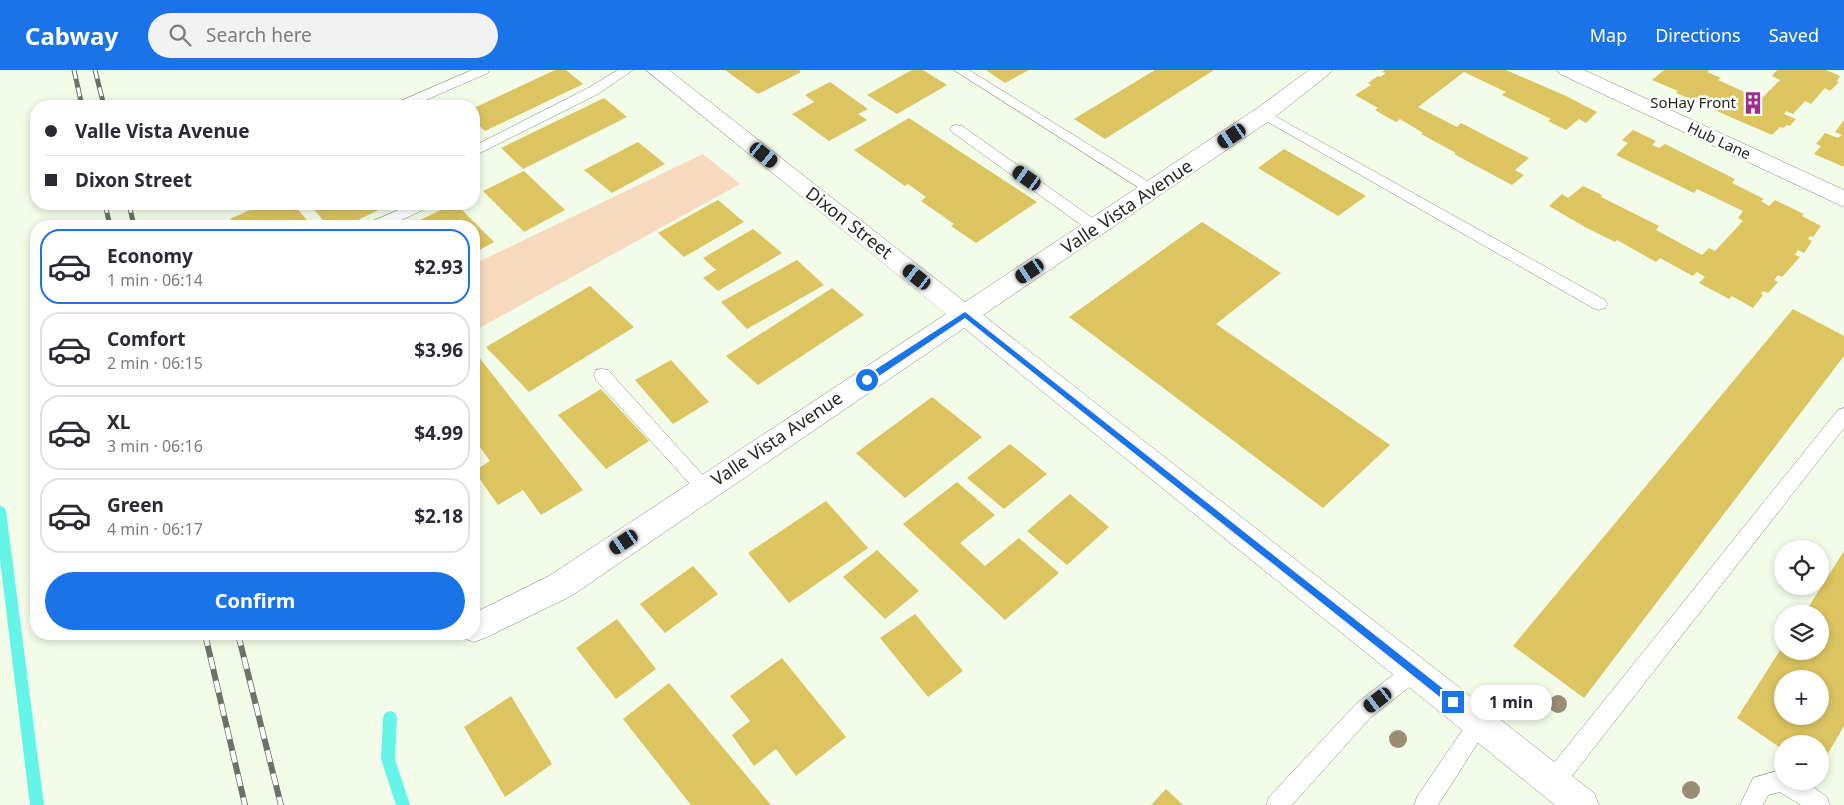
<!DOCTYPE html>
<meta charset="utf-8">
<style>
body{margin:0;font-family:"Noto Sans",sans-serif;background:#f2f2f3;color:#2b2b33;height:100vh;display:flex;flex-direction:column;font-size:19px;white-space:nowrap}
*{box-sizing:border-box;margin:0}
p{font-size:16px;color:#7c7c81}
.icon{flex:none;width:28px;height:28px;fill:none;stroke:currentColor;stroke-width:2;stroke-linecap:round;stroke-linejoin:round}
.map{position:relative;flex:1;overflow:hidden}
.panel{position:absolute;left:30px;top:150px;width:450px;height:420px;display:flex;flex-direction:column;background:#fff;border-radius:20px;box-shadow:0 2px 8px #0003}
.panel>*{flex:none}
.banner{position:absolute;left:30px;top:30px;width:450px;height:110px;border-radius:20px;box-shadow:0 2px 8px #0003;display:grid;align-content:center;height:110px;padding:0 15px;background:#fff}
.tools{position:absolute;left:1774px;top:470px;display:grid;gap:10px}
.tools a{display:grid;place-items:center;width:55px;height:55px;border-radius:50%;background:#fff;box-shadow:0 2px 8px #0003;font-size:25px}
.end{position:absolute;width:22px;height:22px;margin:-11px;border:6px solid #1a73e8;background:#fff;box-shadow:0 0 0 2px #fff}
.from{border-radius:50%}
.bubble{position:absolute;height:35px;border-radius:18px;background:#fff;box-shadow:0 2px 8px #0003;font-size:16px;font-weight:700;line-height:35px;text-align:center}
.car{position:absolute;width:15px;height:30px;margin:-15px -8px;border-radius:6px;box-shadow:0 0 4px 1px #0007;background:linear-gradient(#222 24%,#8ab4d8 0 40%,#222 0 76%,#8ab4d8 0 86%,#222 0)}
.banner b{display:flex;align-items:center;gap:18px;height:48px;font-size:19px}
.banner b+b{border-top:1px solid #e1e1e2}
.banner i{width:12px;height:12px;background:#2b2b33}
ul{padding:9px 0 0;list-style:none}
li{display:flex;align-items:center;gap:15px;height:75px;margin:0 10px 8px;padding:0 5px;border:2px solid #e1e1e2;border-radius:20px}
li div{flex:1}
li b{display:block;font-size:19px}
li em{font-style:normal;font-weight:700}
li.selected{border-color:#1a73e8}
li>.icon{width:45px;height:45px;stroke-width:1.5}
.cta{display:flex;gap:10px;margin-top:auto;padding:10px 15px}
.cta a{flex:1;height:58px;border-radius:30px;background:#1a73e8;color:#fff;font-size:20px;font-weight:700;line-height:58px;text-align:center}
header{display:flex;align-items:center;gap:30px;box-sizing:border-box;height:70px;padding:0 25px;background:#1a73e8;color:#fff}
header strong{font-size:24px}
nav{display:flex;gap:28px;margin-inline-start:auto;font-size:18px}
.search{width:350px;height:45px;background:#f2f2f3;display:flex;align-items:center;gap:12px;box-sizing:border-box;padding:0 18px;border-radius:28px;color:#7c7c81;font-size:19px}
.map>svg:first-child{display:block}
</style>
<header>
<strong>Cabway</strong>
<div class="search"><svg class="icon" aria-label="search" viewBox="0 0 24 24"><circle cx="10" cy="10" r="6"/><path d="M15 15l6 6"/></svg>Search here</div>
<nav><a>Map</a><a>Directions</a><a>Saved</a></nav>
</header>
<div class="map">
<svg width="1844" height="735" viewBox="0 0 1844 735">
<rect width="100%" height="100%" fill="#f3fce8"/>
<path fill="#f7dabe" d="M703 84 740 114 474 261V194Z"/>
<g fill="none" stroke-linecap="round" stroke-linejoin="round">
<path fill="#65f4e8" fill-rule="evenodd" d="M0 436 4 437 6 441 44 735H30L0 490Z
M390 641 395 643 397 648 395 689 410 735H396L381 689 383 648 385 643Z"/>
</g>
<path fill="#dcc460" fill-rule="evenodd" d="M555 0H566L583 14 485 61 474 51V38Z
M725 0H799L801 2 758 24Z
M912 0H923L947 15 897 44 867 25Z
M986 0H1029L1005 13Z
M1155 0H1214L1105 69 1074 49Z
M1385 0H1506L1566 26 1597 42 1586 53 1579 49 1566 60 1548 51 1551 49 1502 25 1506 22 1464 2 1418 37 1457 57 1461 53 1529 88 1515 100 1524 105 1512 115 1454 84 1456 83 1421 64 1423 63 1400 49 1396 52 1387 47 1375 40 1378 38 1355 25 1371 15 1368 13 1378 6 1380 7 1386 3 1382 2Z
M1664 0H1710L1707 2 1721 8 1718 10 1747 23 1749 21 1763 27 1780 10 1772 6 1777 0H1826L1840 6 1837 11 1839 12 1830 21 1825 18 1811 34 1805 31 1793 44 1786 41 1784 44 1796 49 1795 50 1790 56 1787 55 1783 58 1780 57 1772 65 1705 36 1707 35 1699 31 1697 32 1676 23 1678 21 1652 10Z
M830 12 868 39 858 44 867 50 829 71 792 44 814 32 805 25Z
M604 28 627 47 523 99 501 78Z
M909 48 1037 132 976 173 951 156 954 154 921 131 926 127 908 114 905 116 854 80Z
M1844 50V97L1814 84 1821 76 1816 74 1825 63 1838 68 1842 65 1835 62Z
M1633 60 1656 71 1652 75 1659 78 1665 74 1735 109 1732 113 1764 129 1761 131 1769 136 1775 130 1804 144 1802 146 1821 156 1813 167 1810 166 1808 169 1812 171 1804 183 1798 180 1795 185 1800 187 1782 207 1778 205 1774 210 1778 212 1768 223 1763 221 1761 224 1763 225 1753 238 1732 226 1729 229 1699 213 1705 207 1697 202 1693 206 1660 188 1656 192 1617 170 1615 172 1585 157 1549 136 1562 124 1568 128 1583 116 1602 125 1601 127 1659 156 1656 160 1702 185 1709 178 1715 181 1743 151 1738 148 1743 141 1697 119 1694 123 1616 85 1628 73 1622 70Z
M638 72 665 94 612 123 584 100Z
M1284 79 1366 126 1338 146 1258 98Z
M524 101 565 140 524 162 483 121Z
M718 130 744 152 684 187 658 163Z
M263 134H293L312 156H236L230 149Z
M309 134H382L385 137 345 156H328Z
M453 134H456L494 172 474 183V156H417L414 153Z
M1202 152 1281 203 1216 254 1390 375 1323 438 1069 247Z
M753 159 782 183 718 221 703 208 716 200 703 188Z
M797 190 824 215 747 259 721 232Z
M590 216 634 257 529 322 486 277Z
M832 218 864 245 758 315 726 286Z
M1793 239 1844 266V286L1584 628 1513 576Z
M478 286 583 420 541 445 523 420 498 435 474 401 490 391 474 369V288Z
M671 290 709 332 673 354 635 310Z
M601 319 649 371 606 399 558 345Z
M932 327 982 367 905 428 856 383Z
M1010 374 1047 404 1004 439 967 408Z
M957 412 995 445 960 473 985 496 1019 468 1059 503 1005 550 903 454Z
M1070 424 1109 457 1067 495 1027 461Z
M826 431 868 478 789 533 748 483Z
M877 480 919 521 885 549 843 507Z
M1844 481V656L1820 697V674H1782V679L1737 648 1782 577V581H1820V544H1804ZM1782 609H1820V646H1782Z
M693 496 718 524 665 563 640 534Z
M915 544 963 601 928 627 880 568Z
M617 549 656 599 616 629 576 578Z
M782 588 846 667 796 706 776 679 754 696 732 665 750 651 730 626Z
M669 613 771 735H691L623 649Z
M511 626 552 694 505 727 464 657Z
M1166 719 1183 735H1151Z"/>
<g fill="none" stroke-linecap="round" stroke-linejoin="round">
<defs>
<path id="lane" d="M472 0H489L488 3 412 36H394L396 33Z
M618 0H633L598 24 474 86V76L588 18Z
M954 0H969L1157 117 1159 120 1157 123H1147Z
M1264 40 1605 230 1607 234 1605 238 1599 240 1593 238 1259 47 1257 44Z
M957 55 962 56 1101 154 1103 158 1101 162 1096 163 1091 162 952 62 950 59 952 56Z
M412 134H431L429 137 389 156H369L371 152Z
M602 299 608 300 710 413 713 418 710 423 704 426 698 423 596 310 594 305 596 300Z
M1844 338V358L1561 720 1553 723 1545 720 1542 712 1545 704 1838 340Z
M1414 591 1421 594 1424 601 1421 608 1371 647 1292 735H1266L1269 727 1357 633 1407 594Z
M1479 643 1486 646 1490 653 1486 660 1438 735H1414L1417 727 1472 646Z
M1780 700 1782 701V711H1805L1827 727 1830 735H1801L1780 722 1768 725 1763 735H1740L1753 708Z"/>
<path id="street" d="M646 0H669L965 232 1256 39 1309 0H1332L1329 4 1272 49 983 245 1594 723 1599 735H1555L964 258 571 526 485 568 474 572 463 568 461 564H474V543L549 506 946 244Z
M1557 0H1584L1844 120V137L1560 4Z"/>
</defs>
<use href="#lane" stroke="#878e7d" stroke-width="1"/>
<use href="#street" stroke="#878e7d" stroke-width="1"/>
<use href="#lane" fill="#fff" fill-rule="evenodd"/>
<use href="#street" fill="#fff" fill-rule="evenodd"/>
<defs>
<path id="rail-far1" d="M74 0 82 36
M95 0 104 36
M105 134 110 156
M129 134 134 156"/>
<path id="rail" d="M205 564 245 735
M238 564 281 735"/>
</defs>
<use href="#rail-far1" stroke="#6c7265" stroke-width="5"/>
<use href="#rail" stroke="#6c7265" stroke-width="6"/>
<use href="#rail-far1" stroke="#fff" stroke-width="3" stroke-dasharray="9" stroke-linecap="butt"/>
<use href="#rail" stroke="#fff" stroke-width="4.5" stroke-dasharray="12" stroke-linecap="butt"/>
</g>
<g fill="#998d73">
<circle cx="1558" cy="634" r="9"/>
<circle cx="1398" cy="669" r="9"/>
<circle cx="1691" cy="720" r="9"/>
</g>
<path fill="#1a73e8" d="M965 242 1456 629V635H1450L965 248 870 312H864V307Z"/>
<defs>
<symbol id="building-bare" viewBox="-9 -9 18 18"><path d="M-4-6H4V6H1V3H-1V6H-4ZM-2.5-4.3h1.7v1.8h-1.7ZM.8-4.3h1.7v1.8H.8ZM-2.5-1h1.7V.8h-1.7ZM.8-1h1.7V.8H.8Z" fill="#9c2e8d" stroke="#fff" stroke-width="2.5" paint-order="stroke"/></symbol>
</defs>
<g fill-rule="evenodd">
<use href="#building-bare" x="1737" y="17" width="32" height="32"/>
</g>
<g text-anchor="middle" stroke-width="5" stroke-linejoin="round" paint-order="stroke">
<g font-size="15" fill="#252921" stroke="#fff" text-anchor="end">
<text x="1736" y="38">SoHay Front</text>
</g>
<g font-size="15" fill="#252921" stroke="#fff">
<text transform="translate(1719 71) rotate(25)" y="5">Hub Lane</text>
</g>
<g font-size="18" fill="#252921" stroke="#fff">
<text transform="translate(1127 137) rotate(-34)" y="6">Valle Vista Avenue</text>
<text transform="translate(849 153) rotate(38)" y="6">Dixon Street</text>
<text transform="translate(777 369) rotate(-34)" y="6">Valle Vista Avenue</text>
</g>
</g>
</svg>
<div class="tools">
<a><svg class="icon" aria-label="locate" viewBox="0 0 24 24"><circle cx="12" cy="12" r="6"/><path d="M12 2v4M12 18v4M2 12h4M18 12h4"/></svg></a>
<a><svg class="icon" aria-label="layers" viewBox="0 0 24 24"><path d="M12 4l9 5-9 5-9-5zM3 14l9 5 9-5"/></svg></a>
<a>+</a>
<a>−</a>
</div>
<i class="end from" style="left:867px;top:310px"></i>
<i class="end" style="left:1453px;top:632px"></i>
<div class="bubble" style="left:1470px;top:615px;width:82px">1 min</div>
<i class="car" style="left:1232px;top:66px;rotate:236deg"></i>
<i class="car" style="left:764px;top:85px;rotate:129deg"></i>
<i class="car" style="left:1027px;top:108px;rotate:305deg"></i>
<i class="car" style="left:1030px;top:201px;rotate:236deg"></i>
<i class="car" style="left:917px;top:207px;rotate:308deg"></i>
<i class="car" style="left:624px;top:472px;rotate:236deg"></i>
<i class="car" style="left:1378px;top:630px;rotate:233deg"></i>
<div class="banner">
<b><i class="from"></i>Valle Vista Avenue</b>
<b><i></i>Dixon Street</b>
</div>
<section class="panel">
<ul>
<li class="selected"><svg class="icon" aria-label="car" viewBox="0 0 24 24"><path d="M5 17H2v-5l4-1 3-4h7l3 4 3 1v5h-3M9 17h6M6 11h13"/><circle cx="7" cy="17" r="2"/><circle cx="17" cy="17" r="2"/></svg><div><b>Economy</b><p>1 min · 06:14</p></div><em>$2.93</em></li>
<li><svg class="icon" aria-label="car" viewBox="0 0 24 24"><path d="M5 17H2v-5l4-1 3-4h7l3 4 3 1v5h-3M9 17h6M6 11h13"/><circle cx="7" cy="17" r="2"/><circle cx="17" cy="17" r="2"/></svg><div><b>Comfort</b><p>2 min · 06:15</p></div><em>$3.96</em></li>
<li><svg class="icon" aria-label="car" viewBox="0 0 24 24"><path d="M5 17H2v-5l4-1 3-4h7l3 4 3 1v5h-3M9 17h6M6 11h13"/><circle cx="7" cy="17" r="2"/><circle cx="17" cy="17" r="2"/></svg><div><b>XL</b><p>3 min · 06:16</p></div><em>$4.99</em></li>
<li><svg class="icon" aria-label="car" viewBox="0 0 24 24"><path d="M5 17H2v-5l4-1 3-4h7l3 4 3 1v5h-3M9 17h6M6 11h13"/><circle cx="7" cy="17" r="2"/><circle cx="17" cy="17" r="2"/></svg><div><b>Green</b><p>4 min · 06:17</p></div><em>$2.18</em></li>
</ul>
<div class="cta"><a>Confirm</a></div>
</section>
</div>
